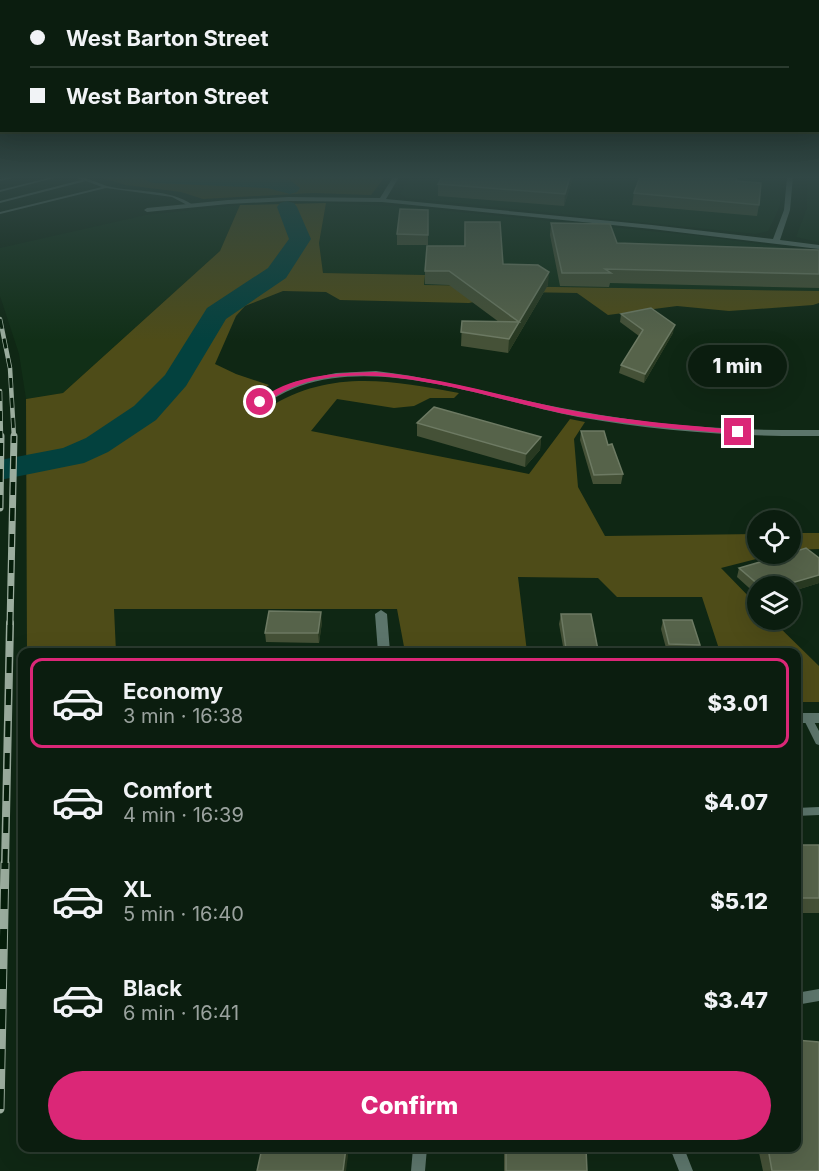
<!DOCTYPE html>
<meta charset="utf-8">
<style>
body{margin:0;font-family:Inter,sans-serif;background:#192a1d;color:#f1f3f6;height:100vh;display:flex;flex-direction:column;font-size:22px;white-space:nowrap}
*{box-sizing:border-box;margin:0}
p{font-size:20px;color:#9aa29e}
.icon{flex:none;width:33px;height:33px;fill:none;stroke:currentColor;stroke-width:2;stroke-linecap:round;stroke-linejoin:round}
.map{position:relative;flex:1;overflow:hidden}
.side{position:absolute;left:18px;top:648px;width:783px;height:504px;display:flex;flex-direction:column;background:#0b1d0f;border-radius:12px;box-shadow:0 6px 24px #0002,0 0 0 2px #2b3b2f}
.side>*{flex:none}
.top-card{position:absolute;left:0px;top:0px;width:819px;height:132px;box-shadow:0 6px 24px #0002,0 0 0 2px #2b3b2f;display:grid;align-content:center;height:132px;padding:0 30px;background:#0b1d0f}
.tools{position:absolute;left:747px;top:510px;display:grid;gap:12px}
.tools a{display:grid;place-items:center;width:54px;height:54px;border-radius:50%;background:#0b1d0f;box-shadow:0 6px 24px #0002,0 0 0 2px #2b3b2f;font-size:30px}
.end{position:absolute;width:27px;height:27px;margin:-14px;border:8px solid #db2777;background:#fff;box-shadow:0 0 0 3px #fff}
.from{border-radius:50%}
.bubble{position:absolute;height:42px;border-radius:21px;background:#0b1d0f;box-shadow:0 6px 24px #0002,0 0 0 2px #2b3b2f;font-size:20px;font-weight:800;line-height:42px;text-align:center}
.top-card b{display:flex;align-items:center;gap:21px;height:57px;font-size:22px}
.top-card b+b{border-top:2px solid #2b3b2f}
.top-card i{width:15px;height:15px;background:#f1f3f6}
ul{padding:10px 0 0;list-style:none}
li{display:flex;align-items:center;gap:18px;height:90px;margin:0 12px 9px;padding:0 18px;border:3px solid transparent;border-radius:12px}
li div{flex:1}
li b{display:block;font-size:22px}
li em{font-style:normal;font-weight:800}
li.selected{border-color:#db2777}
li>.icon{width:54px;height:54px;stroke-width:1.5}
.button{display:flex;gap:12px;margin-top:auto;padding:12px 30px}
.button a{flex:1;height:69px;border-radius:36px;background:#db2777;color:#fff;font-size:24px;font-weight:800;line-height:69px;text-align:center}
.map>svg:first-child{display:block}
</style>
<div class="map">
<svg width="819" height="1171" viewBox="0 0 819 1171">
<rect width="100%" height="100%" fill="#0f2714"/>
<path fill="#112f17" d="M410 177H781L780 205 775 217 768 231 756 234 407 198 400 194Z
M807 177H819V242L796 237 807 208Z
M326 203 410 207 700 236 819 252V291L424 285V275L323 273 319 243Z
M240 205 220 251 63 393 26 399 19 354 0 296V248L146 215Z"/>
<path fill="#3f3d0e" d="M98 177H385L371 195 313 193 203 199 181 192 126 185Z"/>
<path fill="#4e4c18" d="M326 203 319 243 323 273 425 275 424 285 819 291V303L813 305 729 311 677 306 608 315 577 293 521 292 469 303 340 300 326 292 283 291 245 306 236 316 215 364 236 374 269 385 245 402 268 408C329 369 391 380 459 393L454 398H430L414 406 394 408 337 399 311 431 529 474 570 419 585 422 574 439 578 487 605 536 757 534 758 554H776L721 568 757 605 758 620H772L819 666V702H797L796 652H720L702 597H617L598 578 518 577 527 652H405L397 609H114L116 652H27L26 399 63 393 220 251 240 205Z
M791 533H819V549L791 550Z"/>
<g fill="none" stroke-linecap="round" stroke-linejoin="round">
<path fill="#03413e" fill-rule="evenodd" d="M144 177H273L290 180 300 188 297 192 290 194 267 188 154 183 147 181Z
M287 201 294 203 297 207 311 239 286 278 226 319 186 386 156 420 108 452 84 463 0 480V460L63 448 86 438 134 406 165 375 207 308 268 268 289 239 277 207 280 203Z"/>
<path fill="#5c756b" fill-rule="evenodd" d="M10 177H17L0 181V179Z
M52 177H58L0 192V190Z
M76 177C87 177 97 183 107 186 136 193 168 188 193 205L189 206 172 197 106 188 0 214V212L102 187 86 181 0 203V201L81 180Z
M808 714 811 716 819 731V745L816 744 803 718 805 716Z
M819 807V815L796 816V808Z
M819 989V1001L796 1005V993Z
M413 1148H427L425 1171H411Z
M670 1148H684L693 1171H679Z"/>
<path fill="#5c756b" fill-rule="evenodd" d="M393 177H399L386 199 652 225 773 239 784 210 787 177H793L790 210 780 240 819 245V249L652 229 382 202 288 201 228 204 147 212 144 210 147 208 228 200 288 197 380 198Z
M376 371C445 379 510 399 578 411 657 426 738 431 819 430V436C739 437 657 431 578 417 494 401 385 357 300 386 288 390 275 398 263 404H257L255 402 294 382 336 373Z
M381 610 387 614 390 652H378L375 614Z
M796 713H819V723H796Z"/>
<defs>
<path id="rail-far3" d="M0 319 10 368 14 438
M0 391 1 438"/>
<path id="rail-far2" d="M0 508 1 436
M10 625 14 436"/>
<path id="rail-far1" d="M5 865 10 623"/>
<path id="rail" d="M0 1109 5 863"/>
</defs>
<use href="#rail-far3" stroke="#9bad9e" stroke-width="4.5"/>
<use href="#rail-far2" stroke="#9bad9e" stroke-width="7"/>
<use href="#rail-far1" stroke="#9bad9e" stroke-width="8"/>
<use href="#rail" stroke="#9bad9e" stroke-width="9"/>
<use href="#rail-far3" stroke="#061e0b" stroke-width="3" stroke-dasharray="10" stroke-linecap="butt"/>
<use href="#rail-far2" stroke="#061e0b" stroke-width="4.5" stroke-dasharray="13" stroke-linecap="butt"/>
<use href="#rail-far1" stroke="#061e0b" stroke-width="5" stroke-dasharray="16" stroke-linecap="butt"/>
<use href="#rail" stroke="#061e0b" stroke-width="7" stroke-dasharray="20" stroke-linecap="butt"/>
</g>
<path fill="#455137" d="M442 177H573L564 206 438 196V184Z
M736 181 759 205 757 216 632 205 634 193Z
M428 210V245H397V234Z
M465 222 503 264 548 285 508 353 461 346 462 321 499 322 449 285 425 284V271L464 246Z
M551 223 617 243 819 250V288L610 283 609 287 560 286 550 235Z
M621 314 673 333 644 383 619 373 621 365 639 336 620 322Z
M417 423 541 437 540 450 525 467 417 436Z
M581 431 623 474 621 484H593L580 440Z
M819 558V583L790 592V586H758V596L737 577 739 568Z
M561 614 598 650 597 652H564L559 624Z
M663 620 700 645 698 652H667L661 629Z
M322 622 319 643 266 642 265 633Z
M796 845H819V913H796Z
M504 1148H586L587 1171H504Z
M758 1148H796L819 1171H763Z"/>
<path fill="#283921" d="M570 177H573L564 206 565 194Z
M549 272 548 285 508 353 509 339Z
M675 325 673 333 644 383 645 374Z
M541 437 540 450 525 467 526 454Z
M819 575V583L790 592V586H781Z
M321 612 322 622 319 643 318 633Z
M346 1148H347L348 1156 346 1171H343Z"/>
<path fill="#56634a" stroke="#6d7a63" stroke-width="1.5" d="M442 177H570L565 194 438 184Z
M640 177H737L736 181 761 183 759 205 634 193Z
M400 209 428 210V235L397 234Z
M465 222H500L503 264 538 265 549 272 509 339 461 332 462 321 519 322 449 271H425L427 246H465Z
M551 223 610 224 617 243 819 250V274L605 269 611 273H562Z
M651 308 675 325 645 374 621 365 643 330 621 314Z
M434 407 541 437 526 454 417 423Z
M581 431H604L608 445 612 444 623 474 594 475Z
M806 548 819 558V575L781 586H779L776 584 767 586H760L739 568 788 554H790V553Z
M269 611 321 612 318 633H265Z
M561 614H591L598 650 566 649Z
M663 620H692L700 645 669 644Z
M796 845H819V898H796Z
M796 1040 819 1042V1171H772L768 1148H796Z
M262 1148H346L343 1171H257Z
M506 1148H586L587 1171H506Z"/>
<linearGradient id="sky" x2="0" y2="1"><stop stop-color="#08150b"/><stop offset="0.52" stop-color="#314745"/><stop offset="1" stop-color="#314745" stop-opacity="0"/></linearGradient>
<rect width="819" height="341" fill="url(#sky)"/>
<path fill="#db2777" d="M374 372C442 377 508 398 575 411 629 421 684 425 738 430L742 432 738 434C684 430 630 425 576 416 493 401 371 353 291 388 281 392 272 399 263 404L257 402C289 375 334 373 374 372Z"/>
</svg>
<div class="tools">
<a><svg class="icon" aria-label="locate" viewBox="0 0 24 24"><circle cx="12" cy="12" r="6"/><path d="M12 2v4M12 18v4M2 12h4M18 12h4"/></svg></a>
<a><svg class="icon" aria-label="layers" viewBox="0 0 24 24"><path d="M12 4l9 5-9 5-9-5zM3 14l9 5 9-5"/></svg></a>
</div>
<i class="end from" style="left:260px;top:402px"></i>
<i class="end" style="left:738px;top:432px"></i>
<div class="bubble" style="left:688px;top:345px;width:99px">1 min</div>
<div class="top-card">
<b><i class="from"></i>West Barton Street</b>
<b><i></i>West Barton Street</b>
</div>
<section class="side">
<ul>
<li class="selected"><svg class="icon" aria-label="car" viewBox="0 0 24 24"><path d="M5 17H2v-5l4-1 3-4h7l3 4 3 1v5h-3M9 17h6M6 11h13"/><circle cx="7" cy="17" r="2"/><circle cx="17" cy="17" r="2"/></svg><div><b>Economy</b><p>3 min · 16:38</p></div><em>$3.01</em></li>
<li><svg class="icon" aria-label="car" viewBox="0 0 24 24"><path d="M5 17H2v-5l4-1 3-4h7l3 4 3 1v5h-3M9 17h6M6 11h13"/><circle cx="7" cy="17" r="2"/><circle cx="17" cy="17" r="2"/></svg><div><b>Comfort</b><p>4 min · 16:39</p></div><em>$4.07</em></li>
<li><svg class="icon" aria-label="car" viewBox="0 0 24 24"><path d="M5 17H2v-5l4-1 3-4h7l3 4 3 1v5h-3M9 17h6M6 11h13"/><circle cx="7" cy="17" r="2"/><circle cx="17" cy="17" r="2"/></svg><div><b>XL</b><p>5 min · 16:40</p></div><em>$5.12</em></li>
<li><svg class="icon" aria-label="car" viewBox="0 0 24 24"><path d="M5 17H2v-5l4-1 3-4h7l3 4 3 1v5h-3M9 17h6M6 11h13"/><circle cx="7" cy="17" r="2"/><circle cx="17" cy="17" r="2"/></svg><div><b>Black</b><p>6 min · 16:41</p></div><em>$3.47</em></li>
</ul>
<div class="button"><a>Confirm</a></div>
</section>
</div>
